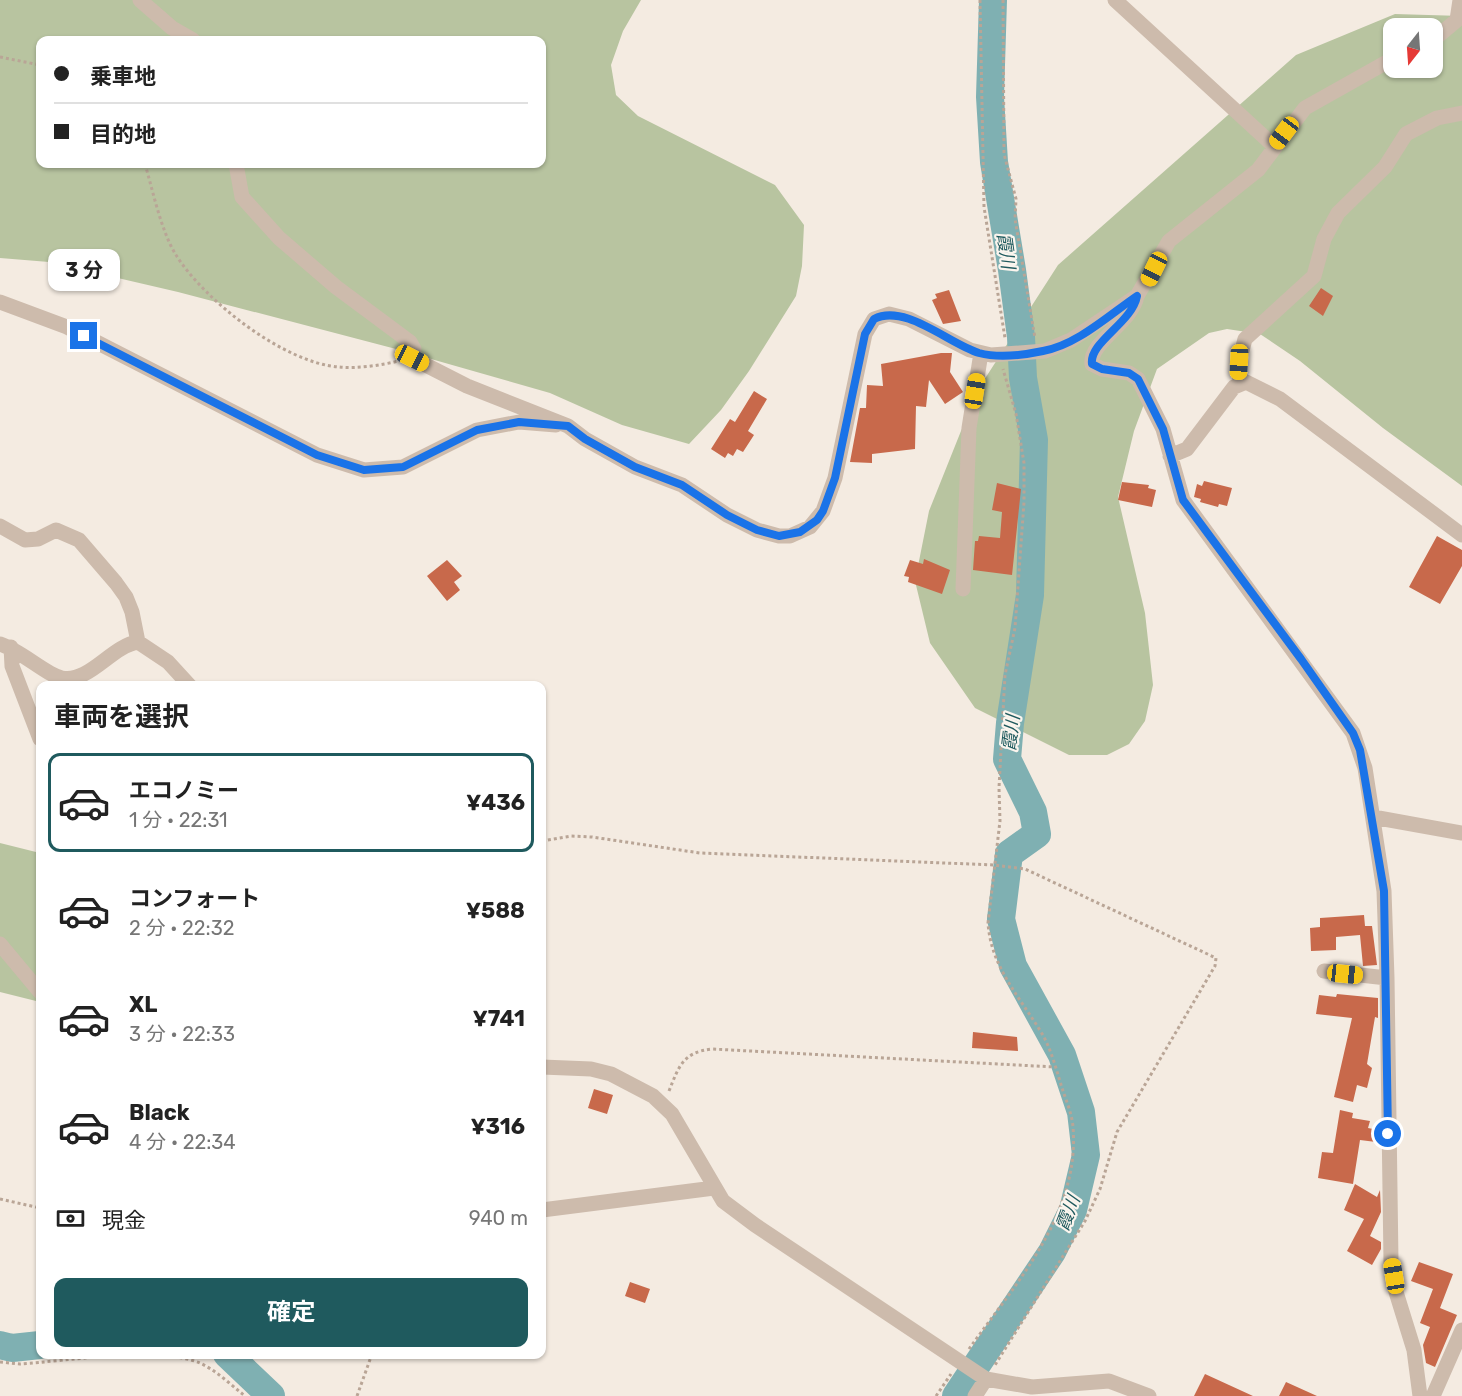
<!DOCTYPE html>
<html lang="ja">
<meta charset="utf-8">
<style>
body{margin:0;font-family:Rubik,"Noto Sans JP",sans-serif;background:#f6f6f6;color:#222;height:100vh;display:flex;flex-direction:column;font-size:22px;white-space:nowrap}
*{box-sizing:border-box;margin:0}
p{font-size:20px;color:#767676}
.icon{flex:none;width:33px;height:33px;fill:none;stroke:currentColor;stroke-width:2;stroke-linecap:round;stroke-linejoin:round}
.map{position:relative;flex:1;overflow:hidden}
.side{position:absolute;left:36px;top:681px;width:510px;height:678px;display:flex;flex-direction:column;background:#fff;border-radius:12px;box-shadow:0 2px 4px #0004}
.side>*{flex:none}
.guide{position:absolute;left:36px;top:36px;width:510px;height:132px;border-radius:12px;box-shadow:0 2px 4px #0004;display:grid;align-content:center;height:132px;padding:0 18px;background:#fff}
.needle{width:39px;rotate:197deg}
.fabs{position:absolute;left:1383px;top:18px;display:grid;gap:12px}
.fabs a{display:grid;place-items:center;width:60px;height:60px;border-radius:12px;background:#fff;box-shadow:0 2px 4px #0004;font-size:30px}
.end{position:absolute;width:27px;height:27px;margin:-14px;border:8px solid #1a73e8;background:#fff;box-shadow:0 0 0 3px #fff}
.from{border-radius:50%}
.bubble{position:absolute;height:42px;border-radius:12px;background:#fff;box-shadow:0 2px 4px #0004;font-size:20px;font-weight:700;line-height:42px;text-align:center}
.car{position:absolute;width:18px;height:36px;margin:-18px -9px;border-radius:8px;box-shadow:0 0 4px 2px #0007;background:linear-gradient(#f5c518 24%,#345 0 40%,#f5c518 0 76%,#345 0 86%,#f5c518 0)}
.guide b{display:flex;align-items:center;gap:21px;height:57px;font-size:22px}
.guide b+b{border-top:2px solid #e0e0e0}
.guide i{width:15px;height:15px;background:#222}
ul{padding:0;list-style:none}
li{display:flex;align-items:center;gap:18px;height:99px;margin:0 12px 9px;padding:0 6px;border:3px solid transparent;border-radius:12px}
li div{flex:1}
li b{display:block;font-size:22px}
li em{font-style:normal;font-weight:700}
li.selected{border-color:#1f5a5e}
li>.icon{width:54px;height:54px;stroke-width:1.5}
h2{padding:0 18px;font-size:27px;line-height:72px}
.pay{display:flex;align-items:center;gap:15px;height:66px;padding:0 18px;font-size:22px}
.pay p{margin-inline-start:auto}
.button{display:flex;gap:12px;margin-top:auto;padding:12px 18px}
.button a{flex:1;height:69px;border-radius:12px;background:#1f5a5e;color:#fff;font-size:24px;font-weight:700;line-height:69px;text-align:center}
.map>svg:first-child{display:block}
</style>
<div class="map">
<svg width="1462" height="1396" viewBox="0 0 1462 1396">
<rect width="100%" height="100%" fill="#f4ebe1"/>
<path fill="#b8c4a0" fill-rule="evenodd" d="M0 0H641L623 31 611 65 616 95 638 116 775 185 804 225 802 266 796 296 749 371 721 410 689 444 622 425 550 393 396 349 178 292 49 262 0 258ZM40 40H542V164H40Z
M1395 14 1462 16V486L1383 428 1300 361 1260 334 1227 329 1209 333 1157 369 1134 431 1118 497 1145 613 1153 685 1145 721 1129 744 1107 755H1069L975 708 930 643 915 581 929 511 977 391 1058 265 1296 55ZM1394 28H1432V68H1394Z
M0 843 40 853V1002L0 992Z"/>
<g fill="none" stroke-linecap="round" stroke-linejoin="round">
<path stroke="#7fb0b2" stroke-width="28" d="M0 1345 12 1348 40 1345
M227 1354 271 1396
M956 1396 1052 1252 1073 1210 1086 1155 1081 1112 1062 1055 1013 966 1001 919 1009 854 1037 834 1033 812 1007 759 1010 723 1030 595 1034 440 1023 378 1021 337 1012 270 994 162 990 97 993 0"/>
</g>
<path fill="#c8694b" d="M1321 288 1333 296 1323 316 1309 306Z
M949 290 961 321 943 324 932 300 937 298 935 294Z
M941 353H952L950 372 963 392 945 404 929 380 926 407 916 406 915 449 872 454V463L850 462 860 408H866L867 385 883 386 881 364Z
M754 391 767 399 748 431 754 435 743 452 737 449 733 456 728 453 725 458 711 449 730 419 735 422Z
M1204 481 1232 488 1227 506 1219 504 1218 507 1200 502 1201 499 1194 497 1197 484 1202 486Z
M1122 482 1149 485 1148 488 1156 490 1152 507 1118 500Z
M997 483 1021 489 1012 575 973 570 975 541H978L979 536 1000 538 1002 512 992 510Z
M1437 536 1462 550V566L1440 604 1409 587Z
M924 559 950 570 942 594 908 582 909 577 904 576 910 560 923 564Z
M447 560 462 576 454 582 460 590 447 601 427 576Z
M1364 915 1365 926H1372L1377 965 1363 966 1360 935 1336 937V950L1311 951 1310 928 1320 927V918Z
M1337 994 1378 998V1018L1375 1017 1367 1064 1372 1068 1367 1088 1357 1085 1353 1102 1334 1097 1352 1018 1316 1014 1319 995 1336 997Z
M973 1032 1017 1037 1018 1051 972 1048Z
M594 1089 613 1095 607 1114 588 1108Z
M1340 1110 1353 1113 1352 1118 1370 1121 1368 1128 1378 1130 1376 1142 1360 1140 1353 1184 1318 1178 1322 1152 1333 1153Z
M1355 1184 1377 1197 1380 1190 1381 1212 1370 1236 1381 1242V1249L1372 1265 1347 1251 1364 1219 1344 1210Z
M1419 1262 1453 1274 1440 1308 1457 1315 1435 1367 1426 1363 1423 1345 1430 1327 1420 1323 1433 1289 1411 1281Z
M630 1282 650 1289 645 1303 625 1296Z
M1205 1374 1253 1396H1194Z
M1286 1382 1317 1396H1279Z"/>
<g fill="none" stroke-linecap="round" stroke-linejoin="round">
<path stroke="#b9a596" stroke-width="3" stroke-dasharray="3 3" stroke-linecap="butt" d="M980 0 984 207 1005 338
M1003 0 1004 154 1016 199 1015 219 1035 338
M0 57 40 65
M145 164C153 191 161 231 176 255 205 301 284 363 339 367 358 369 381 365 399 361
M542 841 571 836 592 837 700 853 994 865 1025 869 1216 958 1215 966 1117 1132 1100 1189 1085 1221 995 1365
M669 1091C679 1066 683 1052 712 1049L1055 1067
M0 1199 40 1208
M969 1349C1016 1283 1080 1214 1073 1127 1072 1114 1066 1100 1062 1088 1056 1069 1051 1048 1041 1032 1019 996 991 967 988 923L1000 821 999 788 1005 675 1015 628 1024 502V463L1016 414 1003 369
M0 1362 20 1364C67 1361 158 1346 200 1363 217 1371 231 1385 245 1396
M357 1396 372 1354
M936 1396 951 1374"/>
<path stroke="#cdbbac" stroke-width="15" d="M140 0 172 28 193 40
M1115 0 1274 146
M1432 41 1457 20 1460 0
M236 164 242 197 279 238 336 287 410 342 414 349 412 358 467 386 568 426 585 439 635 467 682 485 727 515 757 530 779 536H790L810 527 823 511 835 478 865 334 874 319 889 314 909 319 970 350 991 355 1045 351 1071 340 1137 296 1169 241 1258 170 1305 108 1394 58
M1137 296C1132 323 1089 342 1092 364L1102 369 1129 373 1138 379 1163 429 1183 500 1353 733 1365 768 1384 891 1387 978
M0 302 67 327 317 455 364 470 403 467 477 430 519 422 556 425
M1240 383 1239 362 1245 339 1314 276 1324 239 1338 213 1385 167 1406 134 1437 118 1462 113
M1170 456 1187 449 1234 387 1246 382 1280 399 1462 535
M0 526 25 540 38 539 56 530 79 540 116 583 126 597 132 612 138 642
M963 589 969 428 981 353
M0 644C22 651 46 675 62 678 90 683 111 646 138 642L168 662 190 686
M11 647 12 666 40 739
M1373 817 1462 833
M0 944 40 992
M1324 971 1387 978 1391 1261 1396 1292 1414 1350 1420 1396
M542 1067 591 1069 611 1074 653 1096 672 1114 723 1201 755 1225 986 1379 1032 1387 1109 1381 1149 1396
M542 1210 714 1188
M975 1396 986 1379
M1433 1396 1462 1330"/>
</g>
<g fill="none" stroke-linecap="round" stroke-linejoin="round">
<path stroke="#1a73e8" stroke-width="8" d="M84 336 317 455 364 470 403 467 477 430 519 422 568 426 585 439 635 467 682 485 727 515 757 530 779 536 800 532 817 520 823 511 835 478 865 334 874 319C905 303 949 344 979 353 998 358 1024 355 1043 351 1077 345 1109 315 1137 296 1132 323 1089 342 1092 364L1102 369 1129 373 1138 379 1163 429 1183 500 1301 659 1353 733 1360 750 1384 891 1388 1134"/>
</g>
<g text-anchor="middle" stroke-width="4.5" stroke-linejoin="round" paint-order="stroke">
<g font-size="18" font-style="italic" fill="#1f5a5e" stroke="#fbf5ee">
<text transform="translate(1006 251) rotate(82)" y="6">霞川</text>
<text transform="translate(1011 733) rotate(-83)" y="6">霞川</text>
<text transform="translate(1068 1213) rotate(-69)" y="6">霞川</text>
</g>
</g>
</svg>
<div class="fabs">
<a><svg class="needle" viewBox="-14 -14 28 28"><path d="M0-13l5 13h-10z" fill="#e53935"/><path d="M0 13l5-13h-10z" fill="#767676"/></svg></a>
</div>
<i class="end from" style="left:1388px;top:1134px"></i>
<i class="end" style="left:84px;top:336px"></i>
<div class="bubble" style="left:48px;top:249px;width:72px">3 分</div>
<i class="car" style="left:1284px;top:133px;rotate:217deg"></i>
<i class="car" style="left:1154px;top:269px;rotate:206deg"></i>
<i class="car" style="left:412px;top:358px;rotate:117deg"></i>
<i class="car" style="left:1239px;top:362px;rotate:183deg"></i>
<i class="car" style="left:975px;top:391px;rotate:9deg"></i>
<i class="car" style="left:1345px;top:974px;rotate:96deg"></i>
<i class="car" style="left:1394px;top:1276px;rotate:351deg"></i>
<div class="guide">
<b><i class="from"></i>乗車地</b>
<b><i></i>目的地</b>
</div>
<section class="side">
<h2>車両を選択</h2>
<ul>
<li class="selected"><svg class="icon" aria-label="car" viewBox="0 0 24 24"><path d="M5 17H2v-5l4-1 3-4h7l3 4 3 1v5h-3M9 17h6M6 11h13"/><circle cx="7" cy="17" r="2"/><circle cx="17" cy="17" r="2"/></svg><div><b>エコノミー</b><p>1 分 · 22:31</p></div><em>¥436</em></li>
<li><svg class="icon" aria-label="car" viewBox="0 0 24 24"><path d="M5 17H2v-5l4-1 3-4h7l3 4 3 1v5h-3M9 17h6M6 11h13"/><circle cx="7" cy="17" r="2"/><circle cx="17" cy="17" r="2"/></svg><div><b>コンフォート</b><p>2 分 · 22:32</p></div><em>¥588</em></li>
<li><svg class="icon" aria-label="car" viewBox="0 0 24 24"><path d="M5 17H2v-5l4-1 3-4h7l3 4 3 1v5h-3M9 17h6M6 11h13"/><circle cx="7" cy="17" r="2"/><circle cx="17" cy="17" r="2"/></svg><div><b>XL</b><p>3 分 · 22:33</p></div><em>¥741</em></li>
<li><svg class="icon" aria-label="car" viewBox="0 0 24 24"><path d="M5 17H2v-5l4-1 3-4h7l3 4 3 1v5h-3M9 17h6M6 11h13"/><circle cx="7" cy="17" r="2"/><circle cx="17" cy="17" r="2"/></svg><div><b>Black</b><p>4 分 · 22:34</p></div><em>¥316</em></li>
</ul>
<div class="pay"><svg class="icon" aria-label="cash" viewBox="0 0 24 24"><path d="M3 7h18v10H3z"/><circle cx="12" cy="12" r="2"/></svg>現金<p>940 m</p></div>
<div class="button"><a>確定</a></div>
</section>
</div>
